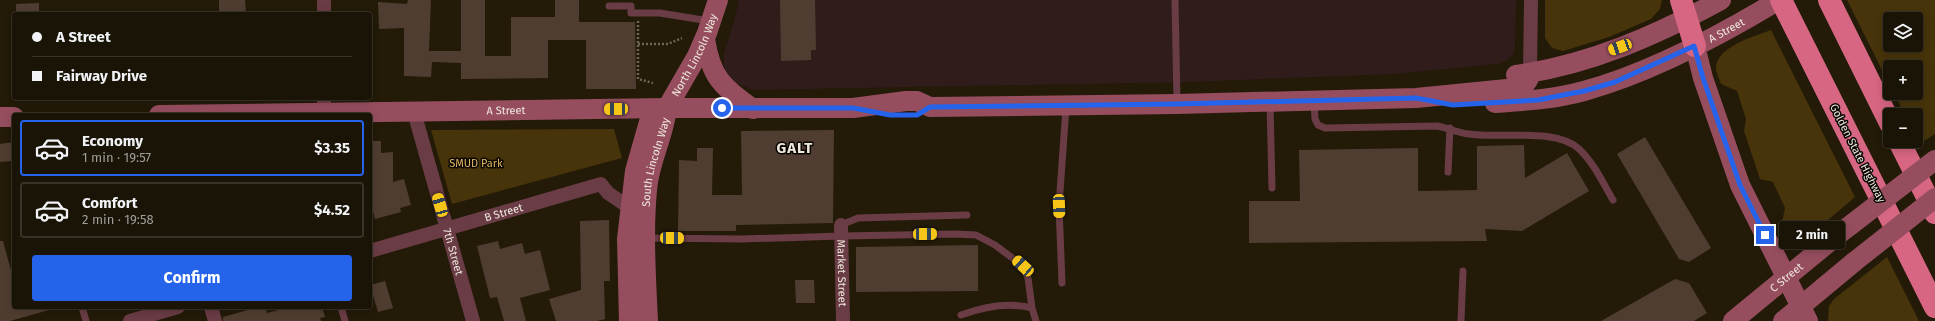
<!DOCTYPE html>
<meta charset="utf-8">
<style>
body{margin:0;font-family:"Fira Sans",sans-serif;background:#231d10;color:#f1f3f6;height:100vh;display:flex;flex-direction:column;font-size:15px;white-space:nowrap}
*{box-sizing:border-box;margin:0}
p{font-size:13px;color:#9f9e9b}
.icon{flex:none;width:22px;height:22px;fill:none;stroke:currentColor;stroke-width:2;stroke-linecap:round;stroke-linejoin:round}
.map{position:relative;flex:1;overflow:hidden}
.sheet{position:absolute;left:12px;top:113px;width:360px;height:196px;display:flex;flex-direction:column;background:#1a1406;border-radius:4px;box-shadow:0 2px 10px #0003,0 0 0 1px #383328}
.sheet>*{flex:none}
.top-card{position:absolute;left:12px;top:12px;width:360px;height:88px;border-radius:4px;box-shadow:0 2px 10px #0003,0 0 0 1px #383328;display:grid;align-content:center;height:88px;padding:0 20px;background:#1a1406}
.buttons{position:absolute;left:1883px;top:12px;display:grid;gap:8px}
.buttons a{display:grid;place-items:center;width:40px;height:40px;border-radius:4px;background:#1a1406;box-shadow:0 2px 10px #0003,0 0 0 1px #383328;font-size:20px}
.end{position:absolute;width:18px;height:18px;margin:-9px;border:5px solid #2563eb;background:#fff;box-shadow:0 0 0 2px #fff}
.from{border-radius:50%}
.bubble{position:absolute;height:28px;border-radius:4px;background:#1a1406;box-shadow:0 2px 10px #0003,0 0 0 1px #383328;font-size:13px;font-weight:700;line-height:28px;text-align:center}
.car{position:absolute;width:12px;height:24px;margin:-12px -6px;border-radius:5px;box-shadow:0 0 3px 1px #0007;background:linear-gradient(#f5c518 24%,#345 0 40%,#f5c518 0 76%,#345 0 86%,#f5c518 0)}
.top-card b{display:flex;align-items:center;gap:14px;height:38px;font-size:15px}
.top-card b+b{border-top:1px solid #383328}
.top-card i{width:10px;height:10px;background:#f1f3f6}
ul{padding:7px 0 0;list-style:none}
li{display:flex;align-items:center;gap:12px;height:56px;margin:0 8px 6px;padding:0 12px;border:2px solid #383328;border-radius:4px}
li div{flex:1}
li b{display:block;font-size:15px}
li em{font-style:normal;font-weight:700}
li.on{border-color:#2563eb}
li>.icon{width:36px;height:36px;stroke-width:1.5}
.button{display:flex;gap:8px;margin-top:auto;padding:8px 20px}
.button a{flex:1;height:46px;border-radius:4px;background:#2563eb;color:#fff;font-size:16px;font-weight:700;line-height:46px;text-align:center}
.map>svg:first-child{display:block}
</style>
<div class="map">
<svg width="1935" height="321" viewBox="0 0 1935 321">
<rect width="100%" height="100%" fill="#231a08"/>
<path fill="#2f1c1b" d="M739 0H1516L1515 48 1514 54 1507 60 1498 64 1393 74 1187 82 753 90 736 83 727 73 724 66V53L734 22Z"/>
<path fill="#47340a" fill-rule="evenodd" d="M1545 0H1662L1660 9 1651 19 1609 37 1563 51 1552 48 1545 38Z
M1847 0H1935V134L1919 144 1916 138V115H1905L1894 93H1916V67H1890V86ZM1890 19H1916V45H1890Z
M1771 30 1855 197 1801 243 1789 245 1781 227 1785 208 1773 182 1760 179 1744 131 1746 119 1737 91 1721 84C1720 80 1716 73 1716 69 1715 47 1755 36 1771 30Z
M614 129 622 158 452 204 431 130Z
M1887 257 1919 321H1828L1829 306 1834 299Z"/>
<path fill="#503d31" d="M219 0H245L246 14H219Z
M408 0H431L429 51H461V0H485V56H511V17H555V0H579V22H635L636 89H586V40H548V78L461 79V63L432 62 431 77 404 76V28L379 29 378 2 407 4Z
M780 0H815L816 50H811V60L781 61Z
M39 3V14H16V4Z
M834 130 833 223 736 225V231H678L679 160 697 161V148H713L712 195H742L741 131Z
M1645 137 1711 248 1689 262 1679 259 1617 154Z
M370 141H381V153L393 152V182L404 179 411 205 400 208 401 212 375 219 370 200Z
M14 142V161L0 162V144Z
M1524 145 1525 178 1567 153 1589 191 1522 231 1485 229 1487 241 1249 243V201H1300L1299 150 1418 148V191L1477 190V146Z
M609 220 610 281H604L605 319 597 321H556L549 299 581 290 580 221Z
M0 241H3L12 274H14V307H49V310L10 321H0Z
M498 241 500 249 522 243 525 254 540 250 550 290 520 298 526 321H504L497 297 490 298 477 246Z
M978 245V291L856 292V247Z
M1675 279 1689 283 1707 313 1694 321H1601Z
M795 280H814L815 303H796Z
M385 281 393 308 378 312 370 285Z
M258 307H265L267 313 289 307H322L325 317 320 318 321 321H223V317Z"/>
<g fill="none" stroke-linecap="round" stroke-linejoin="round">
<path stroke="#6d6555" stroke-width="2.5" stroke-dasharray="2 2" stroke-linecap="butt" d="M638 21V79L653 83
M638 44H668L682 38"/>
<path stroke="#6a3c46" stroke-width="7" d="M1175 0 1177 102
M609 6H631V13H660L709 21
M1314 101 1315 119 1318 125 1325 128 1437 126C1448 128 1458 133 1469 134 1500 139 1556 127 1579 149 1594 163 1603 183 1613 200
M1270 103 1272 188
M1448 172 1450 128
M841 225 858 218 967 215
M646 238 743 239 842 236 955 234 976 235 995 245 1023 266 1028 278 1032 308
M1062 283 1059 206 1066 107
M82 307 86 321
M341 307 345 321
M961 315C983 307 1009 302 1032 308L1036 321
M1461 321 1463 271"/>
<g stroke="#6a3c46" stroke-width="14">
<path d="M324 0V14"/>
<path d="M1530 73 1531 0"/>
<path d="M324 98V113"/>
<path id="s1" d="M414 112 473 321"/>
<path id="s2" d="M841 225 843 321"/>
<path id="s3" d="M370 251 601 184 608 193 630 208"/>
<path d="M211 307 215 321"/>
<path d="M130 321 178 307"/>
</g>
<g stroke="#964e5f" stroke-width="20">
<path d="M705 39C711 78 722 86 753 109"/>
<path d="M1695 46 1703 78 1740 185 1808 321"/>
<path d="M1516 75C1589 65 1657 35 1721 0"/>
<path id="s4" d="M1495 103C1525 101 1555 99 1584 91 1650 73 1721 35 1779 0"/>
<path id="s5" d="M159 115 667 108H853L906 101H917L930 107 1177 104 1416 98 1517 88C1525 85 1529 82 1530 73"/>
<path d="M0 117H14"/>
<path id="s6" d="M629 321 627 239 635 171 649 122 667 108 697 56 707 33 718 0"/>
<path id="s7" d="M648 321C646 278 643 233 647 190 649 162 664 136 667 108"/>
<path id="s8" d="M1733 321 1839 234"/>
<path d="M1783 321 1854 262"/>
</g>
<path stroke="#d76682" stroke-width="22" d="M1681 0 1695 46
M1781 0 1935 307
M1829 0 1890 123
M1899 141 1935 213"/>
<path stroke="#964e5f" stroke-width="20" d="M1839 234 1935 160
M1854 262 1935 198"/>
</g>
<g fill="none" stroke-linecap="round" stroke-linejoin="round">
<path stroke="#2563eb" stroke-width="5" d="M722 108H853L890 115H917L930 107 1177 104 1416 98 1453 105 1538 100 1584 91 1615 82 1694 46 1703 78 1740 185 1765 235"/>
</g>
<g text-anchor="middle" stroke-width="3" stroke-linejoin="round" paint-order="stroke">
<g font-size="11" fill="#eee8dc" stroke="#090602">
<text dy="4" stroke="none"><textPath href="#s4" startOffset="245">A Street</textPath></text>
<text dy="4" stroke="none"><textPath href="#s6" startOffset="284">North Lincoln Way</textPath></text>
<text dy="4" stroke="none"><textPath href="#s5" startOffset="347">A Street</textPath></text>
<text transform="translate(1858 153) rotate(63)" y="4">Golden State Highway</text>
<text dy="4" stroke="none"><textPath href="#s7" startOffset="160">South Lincoln Way</textPath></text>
<text dy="4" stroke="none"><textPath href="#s3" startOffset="139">B Street</textPath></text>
<text dy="4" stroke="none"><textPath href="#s1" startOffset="145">7th Street</textPath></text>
<text dy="4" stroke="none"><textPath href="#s2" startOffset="48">Market Street</textPath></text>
<text dy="4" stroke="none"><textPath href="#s8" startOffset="69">C Street</textPath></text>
</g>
<g font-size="11" fill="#e2b762" stroke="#090602">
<text x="476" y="167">SMUD Park</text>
</g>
<g font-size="15" font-weight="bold" letter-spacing="1" fill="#eee8dc" stroke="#090602">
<text x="795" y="153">GALT</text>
</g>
</g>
</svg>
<div class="buttons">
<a><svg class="icon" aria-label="layers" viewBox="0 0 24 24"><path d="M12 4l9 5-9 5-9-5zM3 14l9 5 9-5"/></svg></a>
<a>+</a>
<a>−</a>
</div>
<i class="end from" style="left:722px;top:108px"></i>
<i class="end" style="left:1765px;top:235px"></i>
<div class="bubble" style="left:1779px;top:221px;width:66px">2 min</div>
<i class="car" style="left:1620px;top:47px;rotate:250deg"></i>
<i class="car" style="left:616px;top:109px;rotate:269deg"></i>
<i class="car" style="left:440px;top:205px;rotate:344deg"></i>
<i class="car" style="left:1059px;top:206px;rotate:178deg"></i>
<i class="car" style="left:925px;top:234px;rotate:89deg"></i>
<i class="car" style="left:672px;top:238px;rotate:91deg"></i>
<i class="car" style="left:1023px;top:266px;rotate:312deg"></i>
<div class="top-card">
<b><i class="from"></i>A Street</b>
<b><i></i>Fairway Drive</b>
</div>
<section class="sheet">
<ul>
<li class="on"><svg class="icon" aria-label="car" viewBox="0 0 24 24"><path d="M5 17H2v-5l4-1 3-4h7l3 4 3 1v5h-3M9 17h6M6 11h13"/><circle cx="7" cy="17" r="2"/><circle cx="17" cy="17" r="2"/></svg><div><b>Economy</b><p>1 min · 19:57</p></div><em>$3.35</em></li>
<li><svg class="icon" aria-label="car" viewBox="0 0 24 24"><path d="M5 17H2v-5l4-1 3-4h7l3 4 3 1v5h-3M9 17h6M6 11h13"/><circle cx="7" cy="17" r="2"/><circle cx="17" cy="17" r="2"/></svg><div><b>Comfort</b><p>2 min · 19:58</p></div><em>$4.52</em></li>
</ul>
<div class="button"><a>Confirm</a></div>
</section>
</div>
